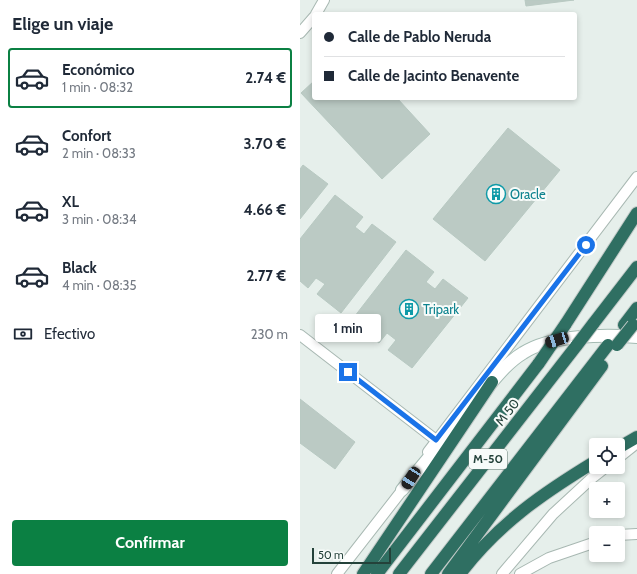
<!DOCTYPE html>
<html lang="es">
<meta charset="utf-8">
<style>
body{margin:0;font-family:Cabin,sans-serif;background:#f2f2f3;color:#1f2937;height:100vh;display:flex;flex-direction:column;font-size:15px;white-space:nowrap}
*{box-sizing:border-box;margin:0}
p{font-size:13px;color:#747a83}
.icon{flex:none;width:22px;height:22px;fill:none;stroke:currentColor;stroke-width:2;stroke-linecap:round;stroke-linejoin:round}
.map{position:relative;flex:1;overflow:hidden}
.side{display:flex;flex-direction:column;background:#fff;width:300px}
.side>*{flex:none}
.banner{position:absolute;left:12px;top:12px;width:265px;height:88px;border-radius:4px;box-shadow:0 2px 6px #0003;display:grid;align-content:center;height:88px;padding:0 12px;background:#fff}
.buttons{position:absolute;left:289px;top:438px;display:grid;gap:8px}
.buttons a{display:grid;place-items:center;width:36px;height:36px;border-radius:4px;background:#fff;box-shadow:0 2px 6px #0003;font-size:20px}
.scale{position:absolute;left:12px;bottom:10px;width:79px;box-sizing:border-box;padding-left:4px;border:2px solid #24423a;border-top:0;font-size:11px;line-height:14px;white-space:nowrap;color:#24423a;-webkit-text-stroke:3px #f7fbf9;paint-order:stroke}
.end{position:absolute;width:18px;height:18px;margin:-9px;border:5px solid #1a73e8;background:#fff;box-shadow:0 0 0 2px #fff}
.from{border-radius:50%}
.bubble{position:absolute;height:28px;border-radius:4px;background:#fff;box-shadow:0 2px 6px #0003;font-size:13px;font-weight:700;line-height:28px;text-align:center}
.car{position:absolute;width:12px;height:24px;margin:-12px -6px;border-radius:5px;box-shadow:0 0 3px 1px #0007;background:linear-gradient(#222 24%,#8ab4d8 0 40%,#222 0 76%,#8ab4d8 0 86%,#222 0)}
.banner b{display:flex;align-items:center;gap:14px;height:38px;font-size:15px}
.banner b+b{border-top:1px solid #e0e1e3}
.banner i{width:10px;height:10px;background:#1f2937}
ul{padding:0;list-style:none}
li{display:flex;align-items:center;gap:12px;height:60px;margin:0 8px 6px;padding:0 4px;border:2px solid transparent;border-radius:4px}
li div{flex:1}
li b{display:block;font-size:15px}
li em{font-style:normal;font-weight:700}
li.selected{border-color:#0b8043}
li>.icon{width:36px;height:36px;stroke-width:1.5}
h2{padding:0 12px;font-size:18px;line-height:48px}
.pay{display:flex;align-items:center;gap:10px;height:44px;padding:0 12px;font-size:15px}
.pay p{margin-inline-start:auto}
.primary-button{display:flex;gap:8px;margin-top:auto;padding:8px 12px}
.primary-button a{flex:1;height:46px;border-radius:4px;background:#0b8043;color:#fff;font-size:16px;font-weight:700;line-height:46px;text-align:center}
main{display:flex;flex:1;min-height:0}
.map>svg:first-child{display:block}
</style>
<main>
<section class="side">
<h2>Elige un viaje</h2>
<ul>
<li class="selected"><svg class="icon" aria-label="car" viewBox="0 0 24 24"><path d="M5 17H2v-5l4-1 3-4h7l3 4 3 1v5h-3M9 17h6M6 11h13"/><circle cx="7" cy="17" r="2"/><circle cx="17" cy="17" r="2"/></svg><div><b>Económico</b><p>1 min · 08:32</p></div><em>2.74 €</em></li>
<li><svg class="icon" aria-label="car" viewBox="0 0 24 24"><path d="M5 17H2v-5l4-1 3-4h7l3 4 3 1v5h-3M9 17h6M6 11h13"/><circle cx="7" cy="17" r="2"/><circle cx="17" cy="17" r="2"/></svg><div><b>Confort</b><p>2 min · 08:33</p></div><em>3.70 €</em></li>
<li><svg class="icon" aria-label="car" viewBox="0 0 24 24"><path d="M5 17H2v-5l4-1 3-4h7l3 4 3 1v5h-3M9 17h6M6 11h13"/><circle cx="7" cy="17" r="2"/><circle cx="17" cy="17" r="2"/></svg><div><b>XL</b><p>3 min · 08:34</p></div><em>4.66 €</em></li>
<li><svg class="icon" aria-label="car" viewBox="0 0 24 24"><path d="M5 17H2v-5l4-1 3-4h7l3 4 3 1v5h-3M9 17h6M6 11h13"/><circle cx="7" cy="17" r="2"/><circle cx="17" cy="17" r="2"/></svg><div><b>Black</b><p>4 min · 08:35</p></div><em>2.77 €</em></li>
</ul>
<div class="pay"><svg class="icon" aria-label="cash" viewBox="0 0 24 24"><path d="M3 7h18v10H3z"/><circle cx="12" cy="12" r="2"/></svg>Efectivo<p>230 m</p></div>
<div class="primary-button"><a>Confirmar</a></div>
</section>
<div class="map">
<svg width="337" height="574" viewBox="0 0 337 574">
<rect width="100%" height="100%" fill="#e6efeb"/>
<path fill="#bbcac4" stroke="#b8c9c2" d="M225 0H274L226 6Z
M14 81V98H97L130 134 82 179 1 93Z
M208 128 260 170 185 261 133 219Z
M3 165 28 184 0 219V169Z
M35 195 63 217 55 227 64 234 72 224 96 242 41 313 17 294 25 284 16 278 8 288 0 281V239Z
M106 250 134 272 126 282 135 289 143 279 168 298 112 368 88 350 96 340 87 333 79 343 51 321Z
M0 399 55 442 35 469 0 443Z"/>
<g fill="none" stroke-linecap="round" stroke-linejoin="round">
<defs>
<path id="street" d="M16 14 24 0
M0 33 14 17
M0 335 136 440
M128 452 337 177
M318 458 337 443
M318 535 337 534
M37 574 107 484
M202 574 253 514 292 478 306 467
M220 574 249 558 296 542"/>
<path id="secondary" d="M186 389C197 376 208 362 223 353 251 335 304 334 337 337
M102 490 165 414"/>
<path id="highway" d="M293 324 337 267
M265 325 337 213
M324 325 337 308
M318 448 337 437
M63 574 192 382
M77 574 239 363
M99 574 277 345
M131 574 308 345
M148 574 302 366
M160 574C198 524 243 493 296 461"/>
</defs>
<use href="#street" stroke="#a8b8b2" stroke-width="12"/>
<use href="#secondary" stroke="#a4bbb3" stroke-width="14"/>
<use href="#highway" stroke="#c2cac8" stroke-width="14"/>
<use href="#street" stroke="#fff" stroke-width="10"/>
<use href="#secondary" stroke="#fff" stroke-width="12"/>
<use href="#highway" stroke="#2f6f62" stroke-width="12"/>
<defs>
<path id="highway-bridge" d="M277 345 293 324
M317 345 333 325
M239 363 265 325"/>
</defs>
<use href="#highway-bridge" stroke="#c2cac8" stroke-width="14" stroke-linecap="butt"/>
<use href="#highway-bridge" stroke="#2f6f62" stroke-width="12"/>
</g>
<g fill="none" stroke-linecap="round" stroke-linejoin="round">
<path stroke="#1a73e8" stroke-width="5" d="M48 372 136 440 286 245"/>
</g>
<defs>
<symbol id="building-ring" viewBox="-11 -11 22 22"><circle r="9.5" fill="#f7fbf9" stroke="#0f9aa8" stroke-width="1.5"/><path d="M-4-6H4V6H1V3H-1V6H-4ZM-2.5-4.3h1.7v1.8h-1.7ZM.8-4.3h1.7v1.8H.8ZM-2.5-1h1.7V.8h-1.7ZM.8-1h1.7V.8H.8Z" fill="#0f9aa8"/></symbol>
</defs>
<g fill-rule="evenodd">
<use href="#building-ring" x="185" y="183" width="22" height="22"/>
<use href="#building-ring" x="98" y="298" width="22" height="22"/>
</g>
<g text-anchor="middle" stroke-width="4" stroke-linejoin="round" paint-order="stroke">
<rect fill="#f7fbf9" stroke="#637a73" stroke-width="1" x="169" y="449" width="38" height="20" rx="3"/>
<g font-size="12" font-weight="bold" fill="#24423a">
<text x="188" y="463">M-50</text>
</g>
<g font-size="13" fill="#0d838f" stroke="#f7fbf9" text-anchor="start">
<text x="210" y="199">Oracle</text>
<text x="123" y="314">Tripark</text>
</g>
<g font-size="13" fill="#24423a" stroke="#f7fbf9">
<text transform="translate(207 412) rotate(-52)" y="5">M 50</text>
</g>
</g>
</svg>
<div class="buttons">
<a><svg class="icon" aria-label="locate" viewBox="0 0 24 24"><circle cx="12" cy="12" r="6"/><path d="M12 2v4M12 18v4M2 12h4M18 12h4"/></svg></a>
<a>+</a>
<a>−</a>
</div>
<div class="scale">50 m</div>
<i class="end from" style="left:286px;top:245px"></i>
<i class="end" style="left:48px;top:372px"></i>
<div class="bubble" style="left:15px;top:314px;width:66px">1 min</div>
<i class="car" style="left:257px;top:340px;rotate:253deg"></i>
<i class="car" style="left:111px;top:478px;rotate:213deg"></i>
<div class="banner">
<b><i class="from"></i>Calle de Pablo Neruda</b>
<b><i></i>Calle de Jacinto Benavente</b>
</div>
</div>
</main>
